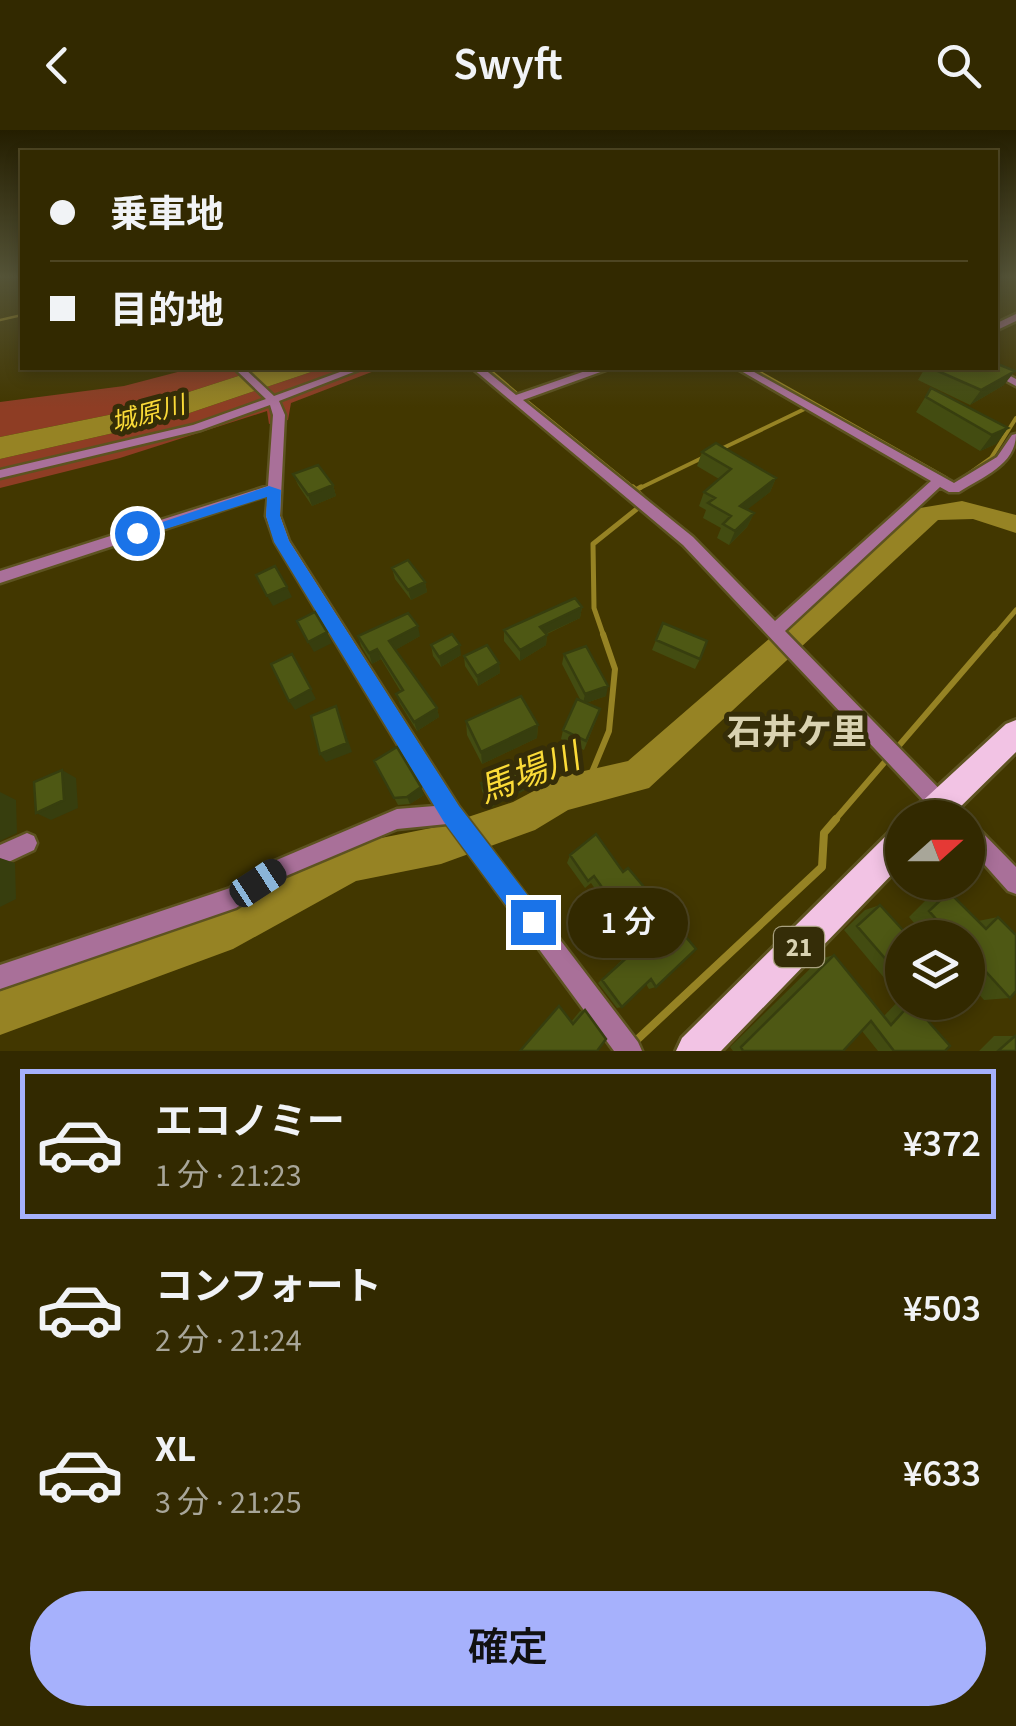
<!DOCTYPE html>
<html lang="ja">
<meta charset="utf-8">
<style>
body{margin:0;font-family:"Source Sans 3","Noto Sans JP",sans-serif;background:#3a310a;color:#f1f3f6;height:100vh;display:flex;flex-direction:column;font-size:38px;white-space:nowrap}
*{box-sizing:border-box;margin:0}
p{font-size:32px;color:#a8a699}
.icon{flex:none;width:55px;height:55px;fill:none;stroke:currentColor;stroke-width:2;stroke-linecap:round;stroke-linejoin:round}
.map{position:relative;height:921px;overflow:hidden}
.panel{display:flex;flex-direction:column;background:#322900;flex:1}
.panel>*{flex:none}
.banner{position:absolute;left:20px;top:20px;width:978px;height:220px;border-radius:0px;box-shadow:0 5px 15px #0003,0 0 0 2px #4d4522;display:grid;align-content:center;height:220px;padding:0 30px;background:#322900}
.needle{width:65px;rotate:69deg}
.controls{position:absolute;left:885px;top:670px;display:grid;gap:20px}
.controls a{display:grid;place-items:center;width:100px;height:100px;border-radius:50%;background:#322900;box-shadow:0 5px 15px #0003,0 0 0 2px #4d4522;font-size:50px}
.end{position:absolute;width:45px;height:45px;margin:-22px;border:12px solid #1a73e8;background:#fff;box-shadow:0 0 0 5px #fff}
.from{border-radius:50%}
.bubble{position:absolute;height:70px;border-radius:35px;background:#322900;box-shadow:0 5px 15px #0003,0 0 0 2px #4d4522;font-size:32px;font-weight:600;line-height:70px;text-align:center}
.car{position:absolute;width:30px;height:60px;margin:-30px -15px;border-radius:12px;box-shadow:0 0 8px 2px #0007;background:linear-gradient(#222 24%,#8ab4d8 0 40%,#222 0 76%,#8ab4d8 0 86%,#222 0)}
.banner b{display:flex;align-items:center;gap:35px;height:95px;font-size:38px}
.banner b+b{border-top:2px solid #4d4522}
.banner i{width:25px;height:25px;background:#f1f3f6}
ul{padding:18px 0 0;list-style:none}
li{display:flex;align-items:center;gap:30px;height:150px;margin:0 20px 15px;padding:0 10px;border:5px solid transparent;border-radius:0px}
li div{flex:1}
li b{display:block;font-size:38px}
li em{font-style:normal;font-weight:600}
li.current{border-color:#a6b1fc}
li>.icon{width:90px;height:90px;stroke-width:1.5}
.action{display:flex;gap:20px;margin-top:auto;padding:20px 30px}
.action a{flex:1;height:115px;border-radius:60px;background:#a6b1fc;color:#111;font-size:40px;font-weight:600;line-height:115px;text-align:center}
header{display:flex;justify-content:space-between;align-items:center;height:130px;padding:0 30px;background:#322900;font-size:45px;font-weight:600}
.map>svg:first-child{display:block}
</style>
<header><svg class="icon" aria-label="back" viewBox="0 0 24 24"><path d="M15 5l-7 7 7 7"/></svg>Swyft<svg class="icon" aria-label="search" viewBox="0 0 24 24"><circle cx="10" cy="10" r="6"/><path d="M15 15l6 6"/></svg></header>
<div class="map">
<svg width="1016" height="921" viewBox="0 0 1016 921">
<rect width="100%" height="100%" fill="#423700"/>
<path fill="#8e3d24" d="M193 238H263L133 280 0 307V272L124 256Z
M323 238H382L291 273 288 290 269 294 267 281 120 328 0 358V329L166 291Z"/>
<path fill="#968324" d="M263 238H323L166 291 0 329V307L133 280Z"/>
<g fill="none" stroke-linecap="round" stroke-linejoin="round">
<path stroke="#968324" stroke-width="2.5" d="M0 190 22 185
M486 238 492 243
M751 238 760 243"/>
<path stroke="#968324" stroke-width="4" d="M489 240 517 264
M525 270 636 360
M815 274 946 348
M721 319 815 274 755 240
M963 348 991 328 1016 288
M636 360 702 328"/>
<path stroke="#968324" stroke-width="5" d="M633 357 636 360
M641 357 636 360 643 367
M604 507 594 478 593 414 643 374
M993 507 1016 480"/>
<path stroke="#968324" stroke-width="6" d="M562 664 590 647 609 601 615 539 603 504
M834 691 995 504"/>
<path stroke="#968324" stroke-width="8" d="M625 921 822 737 824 703 836 689"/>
<path fill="#968324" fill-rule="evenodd" d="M962 371 1016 385V403L973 389 938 390 649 658 568 680 535 700 441 734 356 751 233 819 0 905V861L209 787 351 714 441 696 513 672 562 646 628 631 920 378Z"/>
<defs>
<path id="minor" d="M1016 184V191L995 201V194Z
M234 238H244L274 266 351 238H364L279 271 285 285 280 386 289 411 459 677 638 912 642 921H614L447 694 397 699 286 746 236 778 0 859V835L230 758 272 732 397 679 435 676 275 412 266 386 268 365 0 453V441L268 356 273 285 270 275 201 300 0 348V340L193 295 266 269Z
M472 238H483L516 265 594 238H607L606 240 523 270 693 407 775 491 931 351 736 238H747L954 353 997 327 1012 305 1016 304C1016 335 982 347 959 362H949L940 357 785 501 961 681 964 688H940L683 415Z
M983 238H995L1016 249V256Z
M968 692 975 695 1016 737V764L1008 761 968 716Z
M27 703 34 706 37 713 34 720 0 736V715Z"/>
<path id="primary" d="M1016 590V622L949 688H912L916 677 1006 594Z
M902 697V734L721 921H676L682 908 891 701Z"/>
</defs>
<use href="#minor" stroke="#5d5320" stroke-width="5"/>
<use href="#primary" stroke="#5d5320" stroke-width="6"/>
<use href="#minor" fill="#a97099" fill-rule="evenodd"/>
<use href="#primary" fill="#f2c3e4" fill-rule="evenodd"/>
</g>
<path fill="#434c11" d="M925 238H995L1004 255 970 275 918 250Z
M931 258 1008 298 996 314 980 321 916 282Z
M702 322 776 348 770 362 747 379 754 383 747 397 729 415 717 408 721 398 703 388 706 380 699 376 704 362 719 349 697 336Z
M293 344 333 355 336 366 312 376 298 355Z
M392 438 425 452 427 462 411 470 395 449Z
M582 477 580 488 547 504 546 515 520 531 504 511V500Z
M358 506H420L395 520 437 578 439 587 417 601 400 574 396 564 401 562 381 529 372 534 361 516Z
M656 510 700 529 695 539 652 520Z
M431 515 461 525 441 537 433 526Z
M564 524 606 566 586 573 597 588 584 620 561 609 563 600 581 571 562 534Z
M464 526 499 533 500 543 478 556 465 536Z
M466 591 538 595 537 608 482 634 467 605Z
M374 631 424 665 410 674 398 675Z
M549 640 548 648 490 678 482 661 481 653Z
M596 704 656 857 649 859 646 854 622 877 617 878 598 853 626 826 619 816 629 808 591 753 585 758 567 733 570 725Z
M918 752H967L954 766 978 791 998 787 1010 868 984 870 968 852V808H927L909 787 928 768 932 767Z
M880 775 902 808V872H944L928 891 945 921H878L862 901 843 921H733L730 917 820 829 834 825 884 886 901 868 844 800 865 780Z
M559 876 571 892 580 881 585 880 597 921H519Z
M994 906H1015L1016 921H979Z"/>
<path fill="#373e0e" d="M1015 241 1004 255 970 275 981 260Z
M1008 298 996 314 980 321 992 305Z
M776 348 770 362 734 390 740 376Z
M333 355 336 366 312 376 308 365Z
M754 383 747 397 729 415 735 401Z
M425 452 427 462 411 470 408 460Z
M287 457 292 467 273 476 267 466Z
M582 477 580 488 539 507 540 497Z
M418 496 420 506 392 522 389 511Z
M327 502 332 513 314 522 308 512Z
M547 505 546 515 520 531V520Z
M460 515 461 525 441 537 439 527Z
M377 519 381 529 372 534 369 523Z
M292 524 316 569 295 580 289 571Z
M499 533 500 543 478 556 477 546Z
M608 556 606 566 583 574 585 564Z
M336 576 340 586 352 622 326 632 320 624Z
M437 578 439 587 417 601 414 592Z
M538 595 537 608 482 634 481 622Z
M62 640 76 648 78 678 51 690 36 683Z
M549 640 548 648 490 678 489 670Z
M421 657 424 665 410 674 407 667Z
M0 662 16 670 17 703 0 711Z
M0 728 15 733 16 769 0 777Z"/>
<path fill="#4e5814" stroke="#373e0e" stroke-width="2.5" d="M995 233 1015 241 981 260 931 238H995Z
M931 258 1008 298 992 305 926 267Z
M716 313 776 348 740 376 754 383 735 401 723 394 731 386 708 373 715 368 704 362 731 339 702 322Z
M318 335 333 355 308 365 293 344Z
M408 430 425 452 408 460 392 438Z
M275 436 287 457 267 466 256 445Z
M575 468 582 477 540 497 547 505 520 520 504 500Z
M315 482 327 502 308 512 297 491Z
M408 483 418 496 389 511 437 578 414 592 396 564 403 560 377 519 369 523 358 506Z
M663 493 707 511 700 529 656 510Z
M452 504 460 515 439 527 431 515Z
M487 515 499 533 477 546 464 526Z
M586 516 608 556 585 564 564 524Z
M292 524 311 559 289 571 271 534Z
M521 566 538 595 481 622 466 591Z
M577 569 600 579 586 611 563 600Z
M336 576 347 613 320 624 311 586Z
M397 617 421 657 407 667 394 668 374 631Z
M540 625 549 640 489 670 481 653Z
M62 640 64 670 36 683 34 652Z
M596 704 623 742 628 738 696 819 656 857 651 849 622 877 602 850 632 823 625 812 635 803 594 746 588 751 570 725Z
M938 752H967L954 766Z
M949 762 986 799 998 787 1016 805V861L1010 868 968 822V808H953L929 781Z
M880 775 910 808H902V848L857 796Z
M834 825 891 895 912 872H944L928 891 950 916 945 921H894L871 891 843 921H743L741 917Z
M559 876 573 894 585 880 606 909 597 921H520Z
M1015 906 1016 908V921H998Z"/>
<linearGradient id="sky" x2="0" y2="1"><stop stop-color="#241e00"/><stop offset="0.53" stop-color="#545337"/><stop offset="1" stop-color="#545337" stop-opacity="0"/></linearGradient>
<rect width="1016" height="277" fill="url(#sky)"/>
<path fill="#1a73e8" d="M269 356 281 360 280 386 289 411 459 676 542 784 545 792 542 801 533 804 525 801 444 692 274 412 266 386 267 367 137 408 130 403Z"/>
<g text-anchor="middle" stroke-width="10" stroke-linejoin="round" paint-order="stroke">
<g font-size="25" font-style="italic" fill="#fbdb38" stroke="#352d08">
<text transform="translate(148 283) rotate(-15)" y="9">城原川</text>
</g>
<rect fill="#352d08" stroke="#a8a07e" stroke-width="2.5" x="774" y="797" width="50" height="40" rx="8"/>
<g font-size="25" font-weight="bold" fill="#d9d2b1">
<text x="799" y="826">21</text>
</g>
<g font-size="35" font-weight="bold" fill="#d9d2b1" stroke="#352d08">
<text x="797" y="614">石井ケ里</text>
</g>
<g font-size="35" font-style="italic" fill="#fbdb38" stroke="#352d08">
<text transform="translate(529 643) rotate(-21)" y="12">馬場川</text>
</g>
</g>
</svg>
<div class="controls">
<a><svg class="needle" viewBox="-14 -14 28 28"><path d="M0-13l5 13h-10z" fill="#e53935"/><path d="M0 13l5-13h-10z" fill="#a8a699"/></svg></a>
<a><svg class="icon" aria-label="layers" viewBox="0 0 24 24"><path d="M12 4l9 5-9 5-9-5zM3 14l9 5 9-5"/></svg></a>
</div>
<i class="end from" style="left:137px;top:403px"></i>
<i class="end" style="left:533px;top:792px"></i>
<div class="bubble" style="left:568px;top:758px;width:120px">1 分</div>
<i class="car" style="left:258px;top:753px;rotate:57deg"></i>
<div class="banner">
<b><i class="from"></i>乗車地</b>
<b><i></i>目的地</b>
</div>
</div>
<section class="panel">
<ul>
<li class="current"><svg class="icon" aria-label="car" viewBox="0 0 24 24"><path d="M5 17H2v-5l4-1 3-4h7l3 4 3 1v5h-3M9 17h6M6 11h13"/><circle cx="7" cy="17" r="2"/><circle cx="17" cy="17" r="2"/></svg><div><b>エコノミー</b><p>1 分 · 21:23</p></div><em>¥372</em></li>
<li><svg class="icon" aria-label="car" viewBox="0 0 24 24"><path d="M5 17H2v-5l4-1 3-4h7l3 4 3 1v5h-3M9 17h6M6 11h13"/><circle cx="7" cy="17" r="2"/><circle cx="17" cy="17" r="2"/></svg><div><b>コンフォート</b><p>2 分 · 21:24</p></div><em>¥503</em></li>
<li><svg class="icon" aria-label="car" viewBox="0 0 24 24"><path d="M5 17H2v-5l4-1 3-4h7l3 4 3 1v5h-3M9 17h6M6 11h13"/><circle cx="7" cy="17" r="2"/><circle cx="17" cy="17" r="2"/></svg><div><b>XL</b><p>3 分 · 21:25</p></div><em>¥633</em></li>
</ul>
<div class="action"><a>確定</a></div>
</section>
